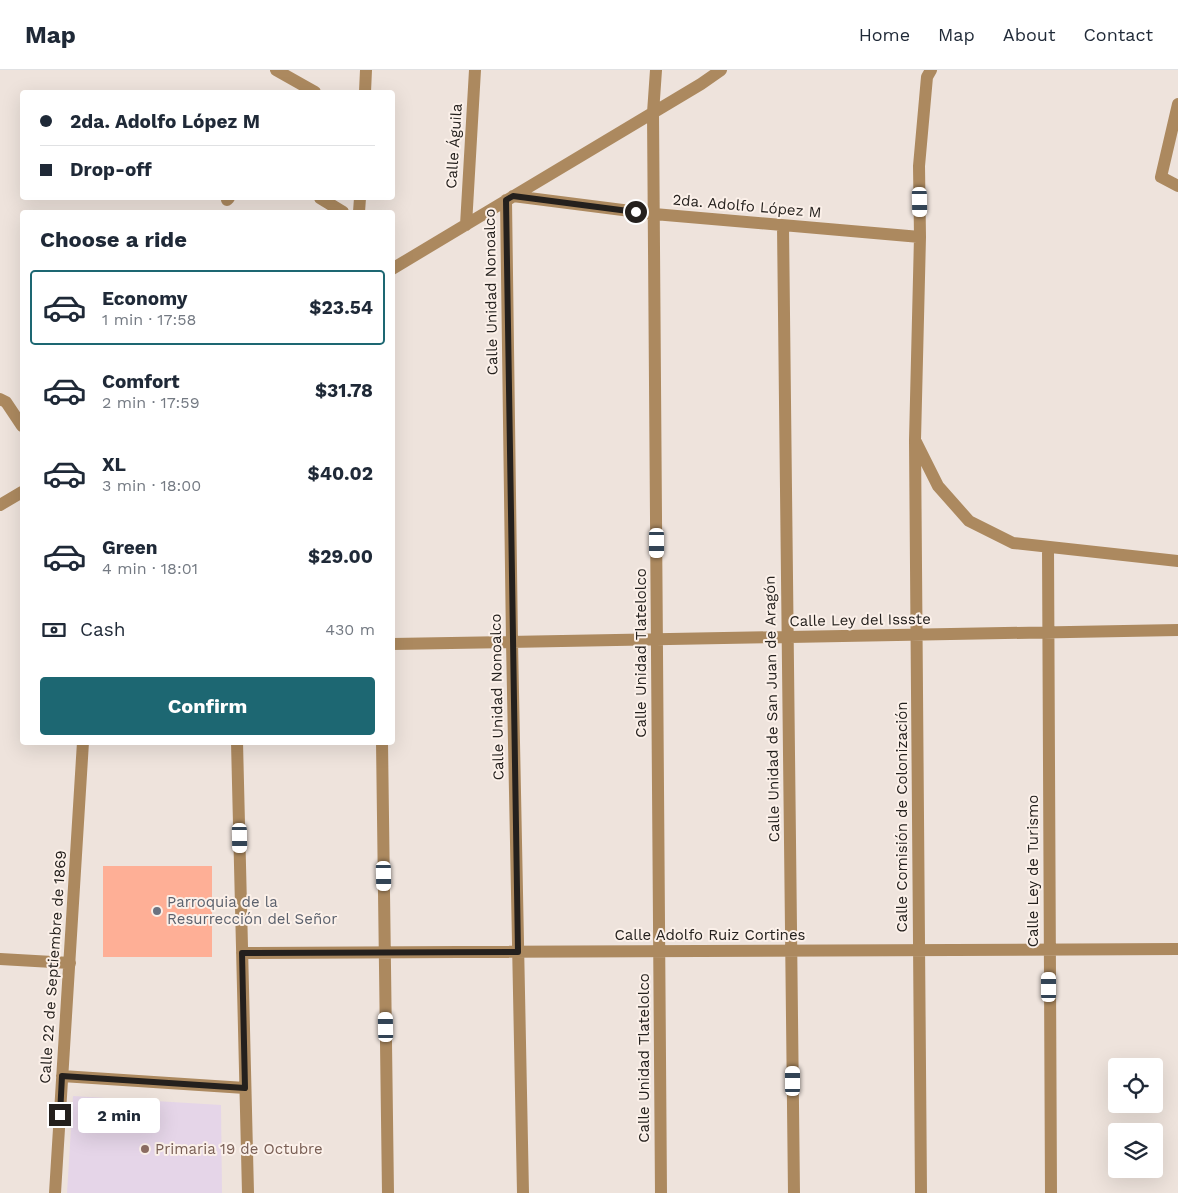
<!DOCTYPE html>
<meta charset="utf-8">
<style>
body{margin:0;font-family:"Work Sans",sans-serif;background:#f6f6f7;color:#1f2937;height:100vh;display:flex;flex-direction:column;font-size:19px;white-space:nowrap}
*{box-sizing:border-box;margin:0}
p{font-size:16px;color:#747a83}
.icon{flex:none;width:28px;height:28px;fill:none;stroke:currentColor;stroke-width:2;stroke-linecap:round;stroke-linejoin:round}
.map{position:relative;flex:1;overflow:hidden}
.side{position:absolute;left:20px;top:140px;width:375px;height:535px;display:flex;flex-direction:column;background:#fff;border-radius:5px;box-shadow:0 5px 20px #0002}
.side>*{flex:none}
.top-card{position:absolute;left:20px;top:20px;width:375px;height:110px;border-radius:5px;box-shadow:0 5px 20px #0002;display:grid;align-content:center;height:110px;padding:0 20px;background:#fff}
.tools{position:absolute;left:1108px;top:988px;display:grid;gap:10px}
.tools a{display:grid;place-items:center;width:55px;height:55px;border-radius:5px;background:#fff;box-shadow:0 5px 20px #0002;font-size:25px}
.end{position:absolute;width:22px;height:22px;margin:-11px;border:6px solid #24201d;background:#fff;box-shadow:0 0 0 2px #fff}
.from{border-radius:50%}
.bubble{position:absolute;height:35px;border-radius:5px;background:#fff;box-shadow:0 5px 20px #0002;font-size:16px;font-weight:700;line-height:35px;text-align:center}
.car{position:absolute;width:15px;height:30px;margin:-15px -8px;border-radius:6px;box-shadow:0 0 4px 1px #0007;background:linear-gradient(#fff 24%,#345 0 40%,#fff 0 76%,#345 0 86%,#fff 0)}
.top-card b{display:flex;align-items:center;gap:18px;height:48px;font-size:19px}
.top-card b+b{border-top:1px solid #e0e1e3}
.top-card i{width:12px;height:12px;background:#1f2937}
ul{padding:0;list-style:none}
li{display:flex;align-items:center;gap:15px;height:75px;margin:0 10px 8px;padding:0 10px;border:2px solid transparent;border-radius:5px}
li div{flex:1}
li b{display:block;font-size:19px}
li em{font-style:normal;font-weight:700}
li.active{border-color:#1d6772}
li>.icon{width:45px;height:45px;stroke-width:1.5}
h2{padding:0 20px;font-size:22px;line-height:60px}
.pay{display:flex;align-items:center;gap:12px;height:55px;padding:0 20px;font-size:19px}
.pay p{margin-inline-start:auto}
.action{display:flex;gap:10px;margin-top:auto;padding:10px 20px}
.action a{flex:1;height:58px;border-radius:5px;background:#1d6772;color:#fff;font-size:20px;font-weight:700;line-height:58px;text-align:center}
header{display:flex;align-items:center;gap:30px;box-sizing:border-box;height:70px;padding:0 25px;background:#fff;border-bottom:1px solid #e0e1e3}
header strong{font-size:24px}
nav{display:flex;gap:28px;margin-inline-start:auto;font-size:18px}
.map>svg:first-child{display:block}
</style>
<header>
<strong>Map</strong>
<nav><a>Home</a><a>Map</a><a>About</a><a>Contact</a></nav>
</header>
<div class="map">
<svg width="1178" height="1123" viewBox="0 0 1178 1123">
<rect width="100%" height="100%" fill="#eee3dc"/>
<path fill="#e5d5e8" d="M73 1026 221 1035 222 1123H67Z"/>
<path fill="#feaf96" d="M103 796H212V887H103Z"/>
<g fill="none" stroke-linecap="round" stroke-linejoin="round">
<path stroke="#ac895f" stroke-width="12" d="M276 0 315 22
M656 0 653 43 661 1123
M365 22 366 0
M1178 34 1161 107 1178 116
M513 126 654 144 920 167
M320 128 343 142
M227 130 229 128
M506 130 512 572 523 1123
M359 142 360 128
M466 155 475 0
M783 156 794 1123
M392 199 701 14 721 0
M0 329 6 332 22 356
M916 372 938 416 969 451 1013 473 1178 491
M0 435 22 422
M1048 478 1051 1123
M392 574 1178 560
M237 672 248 1123
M382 672 388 1123
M242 883 1178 879
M0 889 70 893
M62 1006 245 1018
M55 1123 83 672
M921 1123 915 370 920 167 919 96 927 7 931 0"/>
</g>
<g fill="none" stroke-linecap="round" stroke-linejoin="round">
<path stroke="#24201d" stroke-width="6" d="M60 1045 62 1006 245 1018 242 883 518 882 506 130 513 126 636 142"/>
</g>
<circle fill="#6b7280" stroke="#fbf0e9" stroke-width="2" cx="157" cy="841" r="5"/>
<circle fill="#8d6e63" stroke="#fbf0e9" stroke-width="2" cx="145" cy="1079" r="5"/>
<g text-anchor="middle" stroke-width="4" stroke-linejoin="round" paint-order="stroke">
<g font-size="15" fill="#24201d" stroke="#fbf0e9">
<text transform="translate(454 76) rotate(-86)" y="5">Calle Águila</text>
<text transform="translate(747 136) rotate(5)" y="5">2da. Adolfo López M</text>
<text transform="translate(491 222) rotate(-91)" y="5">Calle Unidad Nonoalco</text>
<text transform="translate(860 550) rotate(-1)" y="5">Calle Ley del Issste</text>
<text transform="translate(641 583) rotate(-90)" y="5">Calle Unidad Tlatelolco</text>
<text transform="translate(497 627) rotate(-91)" y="5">Calle Unidad Nonoalco</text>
<text transform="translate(772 639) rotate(-91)" y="5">Calle Unidad de San Juan de Aragón</text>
<text transform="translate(902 747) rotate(-90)" y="5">Calle Comisión de Colonización</text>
<text transform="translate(1033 801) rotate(-90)" y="5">Calle Ley de Turismo</text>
<text x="710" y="870">Calle Adolfo Ruiz Cortines</text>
<text transform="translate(53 897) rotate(-86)" y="5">Calle 22 de Septiembre de 1869</text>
<text transform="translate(644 988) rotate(-90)" y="5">Calle Unidad Tlatelolco</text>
</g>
<g font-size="15" fill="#5b616d" stroke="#fbf0e9" text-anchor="start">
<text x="167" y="837">Parroquia de la<tspan x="167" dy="17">Resurrección del Señor</tspan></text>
</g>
<g font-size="15" fill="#785e54" stroke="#fbf0e9" text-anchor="start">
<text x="155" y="1084">Primaria 19 de Octubre</text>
</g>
</g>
</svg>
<div class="tools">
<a><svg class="icon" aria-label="locate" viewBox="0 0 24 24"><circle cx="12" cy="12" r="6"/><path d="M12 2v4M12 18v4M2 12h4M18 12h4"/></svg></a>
<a><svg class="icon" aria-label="layers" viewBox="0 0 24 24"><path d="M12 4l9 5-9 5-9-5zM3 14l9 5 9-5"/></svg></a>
</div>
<i class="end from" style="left:636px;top:142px"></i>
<i class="end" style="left:60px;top:1045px"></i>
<div class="bubble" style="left:78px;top:1028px;width:82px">2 min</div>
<i class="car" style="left:920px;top:132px;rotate:179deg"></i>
<i class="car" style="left:657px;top:473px;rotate:180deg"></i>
<i class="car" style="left:240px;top:768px;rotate:179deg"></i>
<i class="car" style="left:384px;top:806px;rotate:179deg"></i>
<i class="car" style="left:1049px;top:917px;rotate:0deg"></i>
<i class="car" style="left:386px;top:957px;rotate:359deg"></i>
<i class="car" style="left:793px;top:1011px;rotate:0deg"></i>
<div class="top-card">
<b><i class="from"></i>2da. Adolfo López M</b>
<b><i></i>Drop-off</b>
</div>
<section class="side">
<h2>Choose a ride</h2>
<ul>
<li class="active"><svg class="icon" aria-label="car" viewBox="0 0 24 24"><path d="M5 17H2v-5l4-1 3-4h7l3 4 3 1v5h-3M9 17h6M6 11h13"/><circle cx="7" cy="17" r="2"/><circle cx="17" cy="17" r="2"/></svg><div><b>Economy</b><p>1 min · 17:58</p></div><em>$23.54</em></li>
<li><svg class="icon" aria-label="car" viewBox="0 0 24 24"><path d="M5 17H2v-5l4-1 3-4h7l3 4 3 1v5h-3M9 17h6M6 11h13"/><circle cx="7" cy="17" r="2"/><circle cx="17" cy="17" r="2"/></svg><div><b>Comfort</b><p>2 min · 17:59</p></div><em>$31.78</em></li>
<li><svg class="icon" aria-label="car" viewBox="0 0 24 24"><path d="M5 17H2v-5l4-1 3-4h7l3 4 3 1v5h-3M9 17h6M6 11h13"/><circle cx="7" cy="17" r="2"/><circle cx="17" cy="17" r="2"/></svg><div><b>XL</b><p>3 min · 18:00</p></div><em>$40.02</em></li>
<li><svg class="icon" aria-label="car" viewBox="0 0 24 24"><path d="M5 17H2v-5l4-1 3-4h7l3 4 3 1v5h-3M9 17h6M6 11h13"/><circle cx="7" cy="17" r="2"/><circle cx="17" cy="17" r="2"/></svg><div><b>Green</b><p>4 min · 18:01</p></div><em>$29.00</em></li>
</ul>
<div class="pay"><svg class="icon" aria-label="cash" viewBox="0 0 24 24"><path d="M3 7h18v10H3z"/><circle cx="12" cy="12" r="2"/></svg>Cash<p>430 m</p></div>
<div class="action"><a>Confirm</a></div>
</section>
</div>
